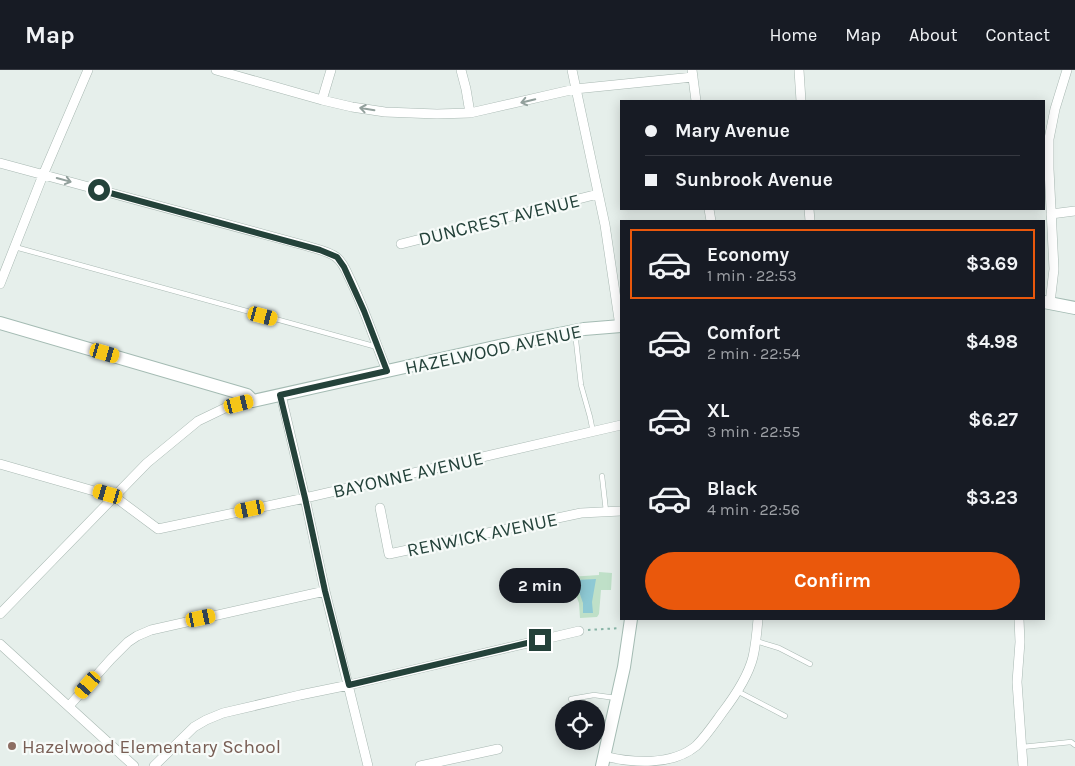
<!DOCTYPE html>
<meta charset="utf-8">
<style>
body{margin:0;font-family:Karla,sans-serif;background:#20242c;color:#f1f3f6;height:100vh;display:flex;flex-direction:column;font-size:19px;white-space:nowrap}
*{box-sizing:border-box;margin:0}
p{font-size:16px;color:#9ea1a6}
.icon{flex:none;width:28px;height:28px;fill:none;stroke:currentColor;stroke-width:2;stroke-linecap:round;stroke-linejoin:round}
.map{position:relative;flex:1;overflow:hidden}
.sheet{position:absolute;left:620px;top:150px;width:425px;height:400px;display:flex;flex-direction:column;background:#171b24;border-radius:0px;box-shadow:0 2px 12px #0003}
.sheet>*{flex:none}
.hud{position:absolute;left:620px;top:30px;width:425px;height:110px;border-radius:0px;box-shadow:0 2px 12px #0003;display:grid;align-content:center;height:110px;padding:0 25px;background:#171b24}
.buttons{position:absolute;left:555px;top:630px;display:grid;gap:10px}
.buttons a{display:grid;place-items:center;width:50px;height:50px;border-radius:50%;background:#171b24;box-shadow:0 2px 12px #0003;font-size:25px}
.end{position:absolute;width:22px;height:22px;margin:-11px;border:6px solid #24423a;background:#fff;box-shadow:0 0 0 2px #fff}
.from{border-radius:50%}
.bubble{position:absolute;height:35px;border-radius:18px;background:#171b24;box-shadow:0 2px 12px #0003;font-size:16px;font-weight:700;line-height:35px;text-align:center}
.car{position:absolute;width:15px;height:30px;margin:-15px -8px;border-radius:6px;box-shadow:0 0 4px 1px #0007;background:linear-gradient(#f5c518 24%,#345 0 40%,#f5c518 0 76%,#345 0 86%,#f5c518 0)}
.hud b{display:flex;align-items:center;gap:18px;height:48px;font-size:19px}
.hud b+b{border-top:1px solid #363941}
.hud i{width:12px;height:12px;background:#f1f3f6}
ul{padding:9px 0 0;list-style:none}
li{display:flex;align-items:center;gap:15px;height:70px;margin:0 10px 8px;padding:0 15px;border:2px solid transparent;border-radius:0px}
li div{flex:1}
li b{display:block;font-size:19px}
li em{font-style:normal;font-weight:700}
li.selected{border-color:#ea580c}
li>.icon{width:45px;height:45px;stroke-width:1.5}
.primary-button{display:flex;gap:10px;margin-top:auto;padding:10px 25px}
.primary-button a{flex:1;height:58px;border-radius:30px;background:#ea580c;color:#fff;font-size:20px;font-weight:700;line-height:58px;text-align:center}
header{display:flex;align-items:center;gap:30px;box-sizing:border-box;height:70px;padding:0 25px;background:#171b24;border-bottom:1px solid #363941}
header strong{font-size:24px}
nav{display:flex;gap:28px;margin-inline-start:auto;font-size:18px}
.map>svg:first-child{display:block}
</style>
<header>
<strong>Map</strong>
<nav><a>Home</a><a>Map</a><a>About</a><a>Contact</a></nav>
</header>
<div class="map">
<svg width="1075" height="696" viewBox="0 0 1075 696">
<rect width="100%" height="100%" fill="#e6efeb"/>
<path fill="#bfe0c8" d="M599 502 612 503 611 520H601L599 544 597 547 580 548 579 533 569 507 599 505Z"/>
<path fill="#8ec9d4" d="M596 509 592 532 593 543H583V533L575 510Z"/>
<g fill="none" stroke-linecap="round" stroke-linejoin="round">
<defs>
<path id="lane" d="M15 177 377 277
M575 262 581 315 590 347 593 362
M602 406 606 441
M756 571 779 578 810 594
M737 621 785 646
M571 629 594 625 616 628
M1022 677 1071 672 1075 675"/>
<path id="street" d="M216 0 322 30 352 37 385 42 437 44 470 43 575 19 693 7
M461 0 466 19 470 43
M572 0 605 155 620 256
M692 0 696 31
M799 0 801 31
M322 30 331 0
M0 93 307 176C316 179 328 181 336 187 342 191 346 200 349 207 364 237 374 269 387 301
M709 139 711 151
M809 139 810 151
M1051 144 1075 141
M401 174 598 124
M0 214 43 105 88 0
M1050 233 1054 199 1049 99V69L1055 39 1067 0
M281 325 305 428 325 521 368 696
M0 394 115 427 158 459 305 428 621 355
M380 438 389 484 581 443 621 441
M0 544 147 393 198 351 225 338 253 331
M1019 549 1020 572 1017 612 1023 696
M0 574 134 696
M69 636 111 589 128 572 137 566 151 560 325 521
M604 686C632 693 672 696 696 676 706 666 714 654 722 643 735 626 748 607 753 587 756 574 757 561 758 549
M154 696 194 657 206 650 223 643 300 625 349 615 579 561
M420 696 498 679"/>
<path id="secondary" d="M1044 232 1075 238
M0 253 247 325 253 331 499 276 584 259 621 256
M602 696 624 597 631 549"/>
</defs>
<use href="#lane" stroke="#a8b8b2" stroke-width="5.5"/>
<use href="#street" stroke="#a8b8b2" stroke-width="10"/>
<use href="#secondary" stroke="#a4bbb3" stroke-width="14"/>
<path stroke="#86b3a5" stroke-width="2" stroke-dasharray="2.5 4" stroke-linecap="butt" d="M588 560 620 558"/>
<use href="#lane" stroke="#fff" stroke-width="4.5"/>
<use href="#street" stroke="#fff" stroke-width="9"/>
<use href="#secondary" stroke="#fff" stroke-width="12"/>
</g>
<defs><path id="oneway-shaft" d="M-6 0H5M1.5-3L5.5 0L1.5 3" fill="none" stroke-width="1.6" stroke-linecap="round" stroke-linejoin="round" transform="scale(1.25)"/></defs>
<g stroke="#92a09c">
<use href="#oneway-shaft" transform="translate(528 31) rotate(166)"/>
<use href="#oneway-shaft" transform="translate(367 39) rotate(-171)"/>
<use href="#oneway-shaft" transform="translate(64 110) rotate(15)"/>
</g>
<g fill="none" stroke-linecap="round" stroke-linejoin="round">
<path stroke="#24423a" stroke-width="6" d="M99 120 320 180 337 187 344 197 364 241 387 301 280 325 305 428 325 521 349 615 540 570"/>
</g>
<circle fill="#8d6e63" stroke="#f7fbf9" stroke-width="2" cx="12" cy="676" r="5"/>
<g text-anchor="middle" stroke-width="4.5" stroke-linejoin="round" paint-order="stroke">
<g font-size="19" fill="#24423a" stroke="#f7fbf9">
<text transform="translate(499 149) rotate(-14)" y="7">DUNCREST AVENUE</text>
<text transform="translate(493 279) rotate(-12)" y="7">HAZELWOOD AVENUE</text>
<text transform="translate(408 404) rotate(-13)" y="7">BAYONNE AVENUE</text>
<text transform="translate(482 464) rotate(-12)" y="7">RENWICK AVENUE</text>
</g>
<g font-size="19" fill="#785e54" stroke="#f7fbf9" text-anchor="start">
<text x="22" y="683">Hazelwood Elementary School</text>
</g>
</g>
</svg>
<div class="buttons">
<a><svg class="icon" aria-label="locate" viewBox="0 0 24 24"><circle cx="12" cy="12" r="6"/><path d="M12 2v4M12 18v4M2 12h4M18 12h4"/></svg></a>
</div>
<i class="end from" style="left:99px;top:120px"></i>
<i class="end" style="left:540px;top:570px"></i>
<div class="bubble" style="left:499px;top:498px;width:82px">2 min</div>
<i class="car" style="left:263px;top:246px;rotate:105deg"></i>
<i class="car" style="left:105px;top:283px;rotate:106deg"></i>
<i class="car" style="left:239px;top:334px;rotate:76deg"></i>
<i class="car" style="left:108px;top:424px;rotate:286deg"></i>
<i class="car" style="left:250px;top:439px;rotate:258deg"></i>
<i class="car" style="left:201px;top:548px;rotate:78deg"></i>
<i class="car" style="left:88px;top:615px;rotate:221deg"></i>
<div class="hud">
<b><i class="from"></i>Mary Avenue</b>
<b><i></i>Sunbrook Avenue</b>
</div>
<section class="sheet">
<ul>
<li class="selected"><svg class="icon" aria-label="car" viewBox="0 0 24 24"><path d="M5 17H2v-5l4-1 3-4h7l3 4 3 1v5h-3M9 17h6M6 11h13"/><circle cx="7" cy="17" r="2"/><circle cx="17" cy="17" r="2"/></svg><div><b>Economy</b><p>1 min · 22:53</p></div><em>$3.69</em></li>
<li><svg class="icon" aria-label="car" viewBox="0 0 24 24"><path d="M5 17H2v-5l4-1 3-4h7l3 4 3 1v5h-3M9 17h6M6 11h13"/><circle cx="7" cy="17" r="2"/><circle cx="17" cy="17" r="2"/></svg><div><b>Comfort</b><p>2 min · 22:54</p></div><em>$4.98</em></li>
<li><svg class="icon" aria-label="car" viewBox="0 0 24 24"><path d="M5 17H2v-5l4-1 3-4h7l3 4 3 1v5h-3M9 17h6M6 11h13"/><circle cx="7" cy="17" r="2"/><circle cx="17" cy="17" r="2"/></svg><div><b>XL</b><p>3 min · 22:55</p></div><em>$6.27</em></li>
<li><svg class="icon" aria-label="car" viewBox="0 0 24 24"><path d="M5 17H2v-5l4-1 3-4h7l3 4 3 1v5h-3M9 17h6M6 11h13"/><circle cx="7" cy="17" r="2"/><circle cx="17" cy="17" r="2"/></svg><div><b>Black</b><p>4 min · 22:56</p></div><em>$3.23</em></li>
</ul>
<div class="primary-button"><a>Confirm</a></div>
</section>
</div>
